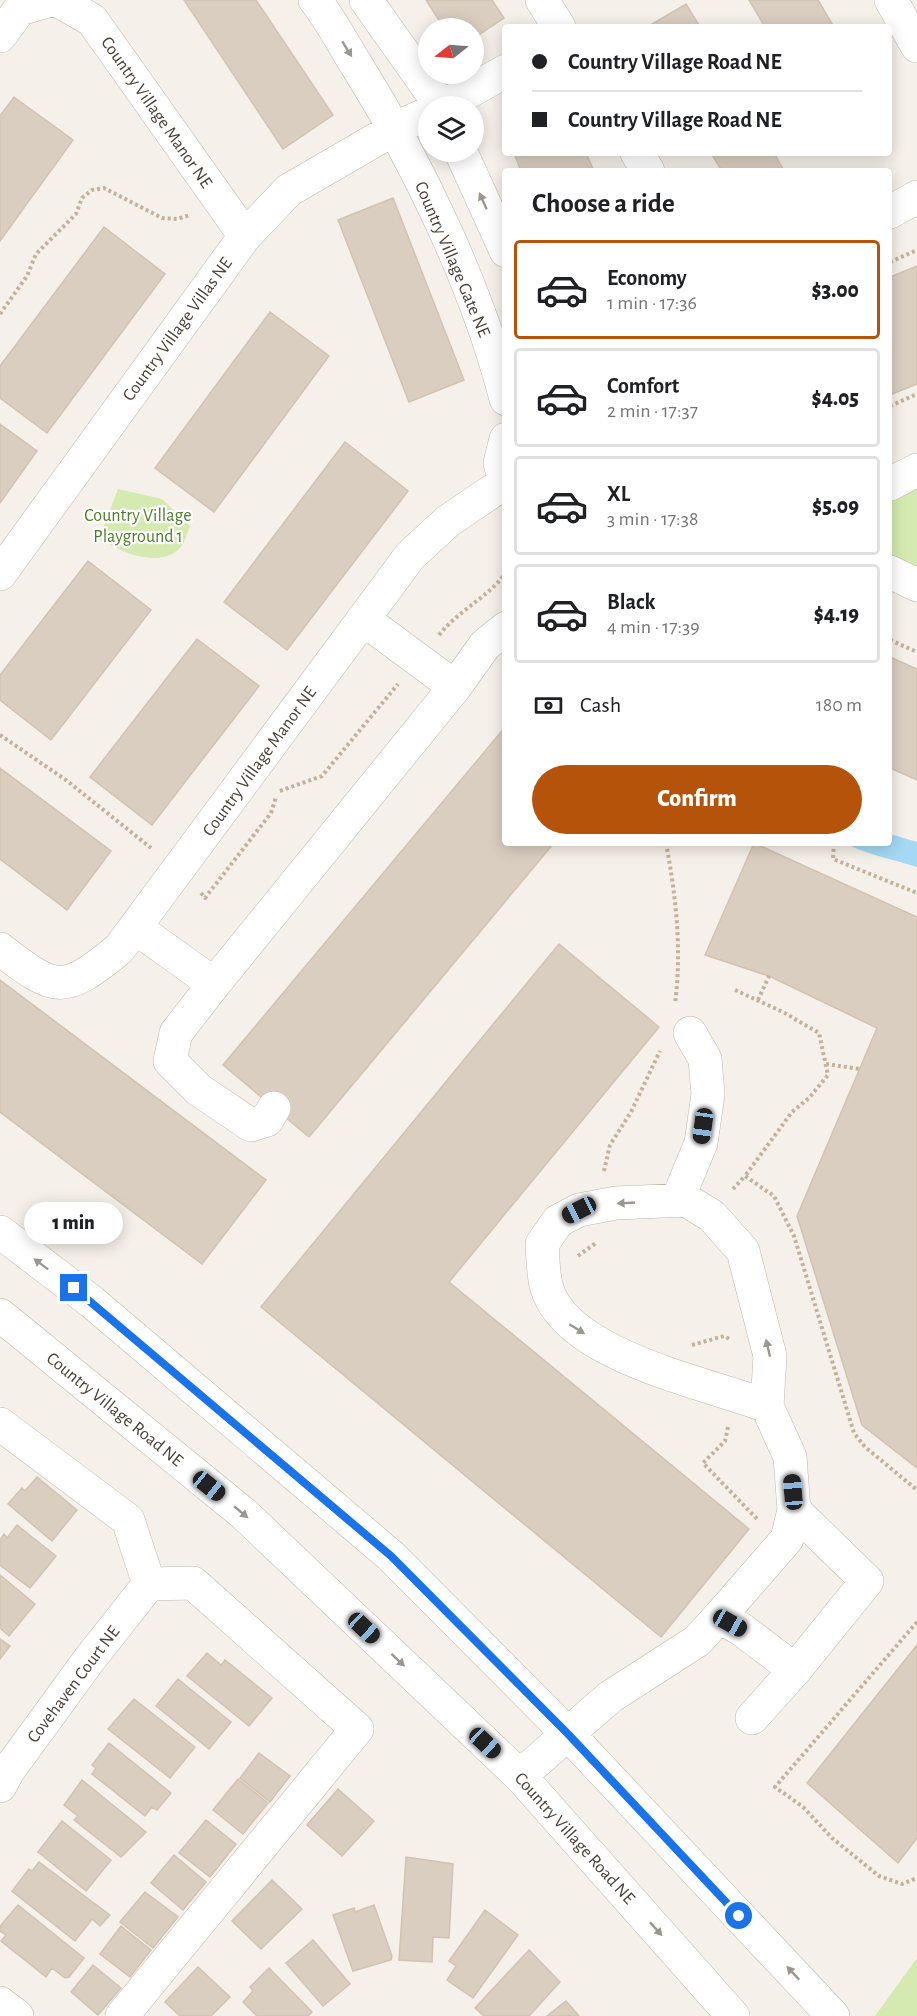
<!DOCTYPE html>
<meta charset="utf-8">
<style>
body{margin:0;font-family:"Alegreya Sans",sans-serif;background:#f2f2f2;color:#202124;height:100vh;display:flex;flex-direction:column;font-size:22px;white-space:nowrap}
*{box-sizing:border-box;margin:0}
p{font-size:20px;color:#757577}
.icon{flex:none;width:33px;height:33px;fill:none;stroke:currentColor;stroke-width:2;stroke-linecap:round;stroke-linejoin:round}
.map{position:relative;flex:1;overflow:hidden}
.drawer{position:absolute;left:502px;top:168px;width:390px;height:678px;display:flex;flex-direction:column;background:#fff;border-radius:6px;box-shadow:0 3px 15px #0003}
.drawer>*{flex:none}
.guide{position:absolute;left:502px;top:24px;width:390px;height:132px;border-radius:6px;box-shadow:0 3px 15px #0003;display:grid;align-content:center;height:132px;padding:0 30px;background:#fff}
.needle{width:39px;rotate:253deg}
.tools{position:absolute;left:418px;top:18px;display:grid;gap:12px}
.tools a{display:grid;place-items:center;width:66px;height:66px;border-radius:50%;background:#fff;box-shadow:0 3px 15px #0003;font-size:30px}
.end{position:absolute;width:27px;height:27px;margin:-14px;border:8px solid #1a73e8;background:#fff;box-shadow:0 0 0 3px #fff}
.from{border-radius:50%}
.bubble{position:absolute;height:42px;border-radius:21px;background:#fff;box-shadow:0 3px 15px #0003;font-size:20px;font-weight:800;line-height:42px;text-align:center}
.car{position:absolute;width:18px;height:36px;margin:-18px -9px;border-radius:8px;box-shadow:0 0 4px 2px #0007;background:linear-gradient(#222 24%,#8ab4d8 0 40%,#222 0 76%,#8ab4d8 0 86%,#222 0)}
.guide b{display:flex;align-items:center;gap:21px;height:57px;font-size:22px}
.guide b+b{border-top:2px solid #e0e0e0}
.guide i{width:15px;height:15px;background:#202124}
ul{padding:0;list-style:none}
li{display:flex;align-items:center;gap:18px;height:99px;margin:0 12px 9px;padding:0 18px;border:3px solid #e0e0e0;border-radius:6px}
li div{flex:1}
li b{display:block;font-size:22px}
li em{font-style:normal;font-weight:800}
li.active{border-color:#b45309}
li>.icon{width:54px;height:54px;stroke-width:1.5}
h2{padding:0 30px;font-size:27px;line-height:72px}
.pay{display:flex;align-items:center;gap:15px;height:66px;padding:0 30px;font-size:22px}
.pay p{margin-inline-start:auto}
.primary-button{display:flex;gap:12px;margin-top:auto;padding:12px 30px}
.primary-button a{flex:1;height:69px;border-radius:36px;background:#b45309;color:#fff;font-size:24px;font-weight:800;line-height:69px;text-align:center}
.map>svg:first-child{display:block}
</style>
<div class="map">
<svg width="917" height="2016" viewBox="0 0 917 2016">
<rect width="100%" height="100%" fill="#f5f0e9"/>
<path fill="#d4eab0" d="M917 470V585L890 572V484Z
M118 489 162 499 190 526C187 532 185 543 180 548 158 570 120 551 99 539Z
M917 1958V2016H875Z"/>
<path fill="#a4d8f3" d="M890 834 917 842V867C896 860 863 854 846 843H890Z"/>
<path fill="#dacec1" stroke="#d2c3b1" stroke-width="1.5" d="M184 0H256L333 115 283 149Z
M426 0H492L504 18 474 38V28H444Z
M749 0H818L834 27H765Z
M686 4 700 27H647Z
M14 97 73 140 0 241V116Z
M514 153H586L594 171H521Z
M711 153H774L783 169 779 171H722Z
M393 198 464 380 409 402 338 220Z
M104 227 165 274 47 433 0 398V366Z
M917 266V384L890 395V277Z
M270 312 329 356 214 512 155 468Z
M0 424 37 451 0 503Z
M345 442 408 491 287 650 224 602Z
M88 561 151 610 51 740 0 700V675Z
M197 639 259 686 152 825 90 777Z
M890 657 917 669V780L890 768Z
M506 726V843H554L309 1137 223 1065Z
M0 768 111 851 67 910 0 859Z
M754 843 917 917V1468L862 1425 797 1216 877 1028 769 976 705 955Z
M559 944 659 1027 449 1282 749 1529 661 1637 261 1307Z
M0 980 266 1180 202 1264 0 1112Z
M37 1477 77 1510 52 1541 8 1504 22 1488 25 1491Z
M17 1525 56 1556 30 1588 0 1565V1540L4 1534 7 1538Z
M0 1575 35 1604 9 1636 0 1628Z
M0 1639 10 1646 0 1659Z
M917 1645V1838L898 1863 807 1783Z
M207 1653 221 1665 225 1660 272 1698 249 1726 187 1676Z
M178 1679 231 1722 209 1749 156 1706Z
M134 1699 195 1747 170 1778 108 1729Z
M109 1743 171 1793 157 1810 152 1807 145 1816 92 1774 96 1768 92 1765Z
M259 1753 290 1776 270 1802 240 1778Z
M238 1779 268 1803 243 1834 213 1810Z
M82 1780 146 1832 121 1857 74 1820 78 1816 64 1805Z
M338 1789 374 1821 342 1856 307 1825Z
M206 1820 236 1844 210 1877 179 1853Z
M62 1821 111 1860 86 1891 38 1852Z
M174 1855 206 1882 183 1910 151 1883Z
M406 1857 453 1864 449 1938 433 1937 432 1962 399 1960Z
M39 1862 110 1915 100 1926 92 1919 75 1941 12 1891 29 1869 32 1871Z
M272 1880 302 1909 261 1949 232 1921Z
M145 1892 178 1917 153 1948 120 1922Z
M18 1905 84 1958 69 1977 65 1978 52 1968 46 1977 1 1941 6 1935 0 1931 1 1925Z
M374 1905 392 1956 391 1960 353 1971 333 1915 354 1908 355 1912Z
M485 1910 518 1935 473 1998 447 1980 456 1966 449 1961Z
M121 1926 151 1950 130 1977 100 1954Z
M313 1940 350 1984 323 2006 286 1963Z
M529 1950 560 1982 529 2016H484L475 2008Z
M93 1965 121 1988 98 2015 71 1992Z
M198 1967 230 1997 211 2016H180L165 2002Z
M269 1968 312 2012 308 2016H257L243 2002 253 1991 250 1987Z
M566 2001 579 2016H547Z"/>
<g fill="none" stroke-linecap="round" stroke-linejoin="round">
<defs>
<path id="minor" d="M57 0 92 20 245 236
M315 0C331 20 343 44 357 66 418 164 477 286 506 399
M366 0 441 106
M542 0 559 27
M891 0 917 46
M0 36 20 9 51 0
M443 106 506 71
M461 152 506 251
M637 153 648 171
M890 212 917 197
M506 439 500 463 506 485
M890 484 917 470
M890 572 917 585
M0 574 245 236 289 190 396 128 429 113
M455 687 485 645 506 628
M136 928 214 984 455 687 363 619
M0 949C56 992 63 995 119 949L410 556 448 521 504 483
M214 984 176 1033 170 1061 199 1090 251 1125 267 1120 274 1108
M677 1201 701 1143 708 1094 705 1059 690 1033
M0 1232 92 1302 391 1556 568 1734 833 2016
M0 1315 244 1514 520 1776 733 2016
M0 1424 128 1520 149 1584
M719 1617 787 1539 794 1510
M752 1718 795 1670 867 1581 794 1510 790 1457 767 1406 770 1356 743 1251 712 1216 686 1200 616 1203 579 1210 558 1221 542 1244C543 1258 543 1272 546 1285 563 1356 708 1383 767 1406
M520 1776 610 1697 697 1641 719 1617 741 1629 795 1670
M0 1786 8 1771 89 1660 149 1584
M0 2003 17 2016
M122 2016 357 1729 193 1583 149 1584"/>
</defs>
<use href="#minor" stroke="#c1b7ab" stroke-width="34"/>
<path stroke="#c3b29b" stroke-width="4" stroke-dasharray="3 3" stroke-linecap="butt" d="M890 262 917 250
M0 314 27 276 36 254 76 214 82 198 92 190 104 188 162 218 177 219 190 215
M890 406 917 394
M439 635C459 610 487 598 506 573
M890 640 917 652
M0 735 66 780 151 848
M280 791 322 776 398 684
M666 843C676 896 682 950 675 1004
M834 843 833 859 917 893
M201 893 205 898 271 813 276 797
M735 990 783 1012 819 1033 828 1075 809 1098 792 1112 745 1176
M758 1000 769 976
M826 1064 860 1069
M604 1171 610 1145 631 1112 660 1051
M733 1189 745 1176 774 1196 794 1236 854 1433 865 1447 917 1490
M578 1256 596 1243
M692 1345 724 1336 731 1340
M728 1427 725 1441 703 1463 758 1520
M917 1622 775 1787 803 1807 832 1838 879 1876 902 1884 917 1878"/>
<use href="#minor" stroke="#fff" stroke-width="33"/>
</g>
<defs><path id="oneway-solid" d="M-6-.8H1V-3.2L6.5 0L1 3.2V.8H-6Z" transform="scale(1.5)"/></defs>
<g fill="#9b9691">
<use href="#oneway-solid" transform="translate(347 49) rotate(58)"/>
<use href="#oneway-solid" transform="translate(483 201) rotate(-114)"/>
<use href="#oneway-solid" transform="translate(626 1203) rotate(177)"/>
<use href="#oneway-solid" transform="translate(41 1264) rotate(-143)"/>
<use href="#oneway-solid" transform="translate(577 1329) rotate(32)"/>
<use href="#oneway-solid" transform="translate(768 1348) rotate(-103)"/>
<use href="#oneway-solid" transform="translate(241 1512) rotate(40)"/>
<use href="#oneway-solid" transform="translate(398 1660) rotate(43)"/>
<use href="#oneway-solid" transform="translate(656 1929) rotate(48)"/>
<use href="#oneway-solid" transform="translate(793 1973) rotate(-133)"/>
</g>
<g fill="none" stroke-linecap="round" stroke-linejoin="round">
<path stroke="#1a73e8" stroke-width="8" d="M74 1288 391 1556 568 1734 739 1916"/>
</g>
<g text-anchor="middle" stroke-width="4.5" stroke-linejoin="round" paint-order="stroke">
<g font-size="18" fill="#494037" stroke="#fff">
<text transform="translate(157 112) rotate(55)" y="6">Country Village Manor NE</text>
<text transform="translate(453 259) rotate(67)" y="6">Country Village Gate NE</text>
<text transform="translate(177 329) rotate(-54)" y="6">Country Village Villas NE</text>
<text transform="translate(259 761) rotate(-54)" y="6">Country Village Manor NE</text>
<text transform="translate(115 1409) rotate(39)" y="6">Country Village Road NE</text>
<text transform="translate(73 1684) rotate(-53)" y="6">Covehaven Court NE</text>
<text transform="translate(575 1838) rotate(48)" y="6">Country Village Road NE</text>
</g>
<g font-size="18" fill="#4e7d27" stroke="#fff">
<text x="138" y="521">Country Village<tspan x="138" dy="21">Playground 1</tspan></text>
</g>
</g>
</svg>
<div class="tools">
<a><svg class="needle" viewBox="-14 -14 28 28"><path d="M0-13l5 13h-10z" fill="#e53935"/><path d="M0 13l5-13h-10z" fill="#757577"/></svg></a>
<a><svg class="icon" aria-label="layers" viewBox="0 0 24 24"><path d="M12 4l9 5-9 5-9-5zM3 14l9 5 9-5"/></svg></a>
</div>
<i class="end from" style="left:739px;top:1916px"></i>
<i class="end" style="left:74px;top:1288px"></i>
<div class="bubble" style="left:24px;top:1202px;width:99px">1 min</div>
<i class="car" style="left:703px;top:1126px;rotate:188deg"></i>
<i class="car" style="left:579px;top:1210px;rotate:243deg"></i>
<i class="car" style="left:209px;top:1486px;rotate:129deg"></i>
<i class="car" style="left:793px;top:1492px;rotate:355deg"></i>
<i class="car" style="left:730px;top:1623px;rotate:119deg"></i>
<i class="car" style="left:364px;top:1628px;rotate:133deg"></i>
<i class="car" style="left:485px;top:1743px;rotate:133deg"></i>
<div class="guide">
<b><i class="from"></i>Country Village Road NE</b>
<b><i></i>Country Village Road NE</b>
</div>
<section class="drawer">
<h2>Choose a ride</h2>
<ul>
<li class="active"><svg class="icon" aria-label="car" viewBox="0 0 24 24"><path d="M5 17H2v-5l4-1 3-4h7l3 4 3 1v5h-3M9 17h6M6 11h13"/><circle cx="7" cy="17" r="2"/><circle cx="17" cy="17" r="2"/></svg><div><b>Economy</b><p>1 min · 17:36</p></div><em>$3.00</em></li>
<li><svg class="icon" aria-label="car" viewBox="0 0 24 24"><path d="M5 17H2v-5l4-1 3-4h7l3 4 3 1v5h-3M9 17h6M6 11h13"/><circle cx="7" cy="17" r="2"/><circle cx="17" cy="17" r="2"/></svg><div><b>Comfort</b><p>2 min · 17:37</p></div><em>$4.05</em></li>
<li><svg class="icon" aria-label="car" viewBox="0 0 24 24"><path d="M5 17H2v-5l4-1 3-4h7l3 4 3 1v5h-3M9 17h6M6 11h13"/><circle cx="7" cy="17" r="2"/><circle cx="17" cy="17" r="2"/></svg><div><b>XL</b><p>3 min · 17:38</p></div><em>$5.09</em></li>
<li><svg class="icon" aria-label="car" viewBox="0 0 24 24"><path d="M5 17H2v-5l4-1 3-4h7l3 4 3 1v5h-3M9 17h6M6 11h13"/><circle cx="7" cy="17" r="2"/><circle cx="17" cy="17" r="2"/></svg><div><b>Black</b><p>4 min · 17:39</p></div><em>$4.19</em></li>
</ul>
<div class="pay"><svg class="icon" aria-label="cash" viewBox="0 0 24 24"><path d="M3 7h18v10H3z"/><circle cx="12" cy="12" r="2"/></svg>Cash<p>180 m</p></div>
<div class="primary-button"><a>Confirm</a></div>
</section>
</div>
